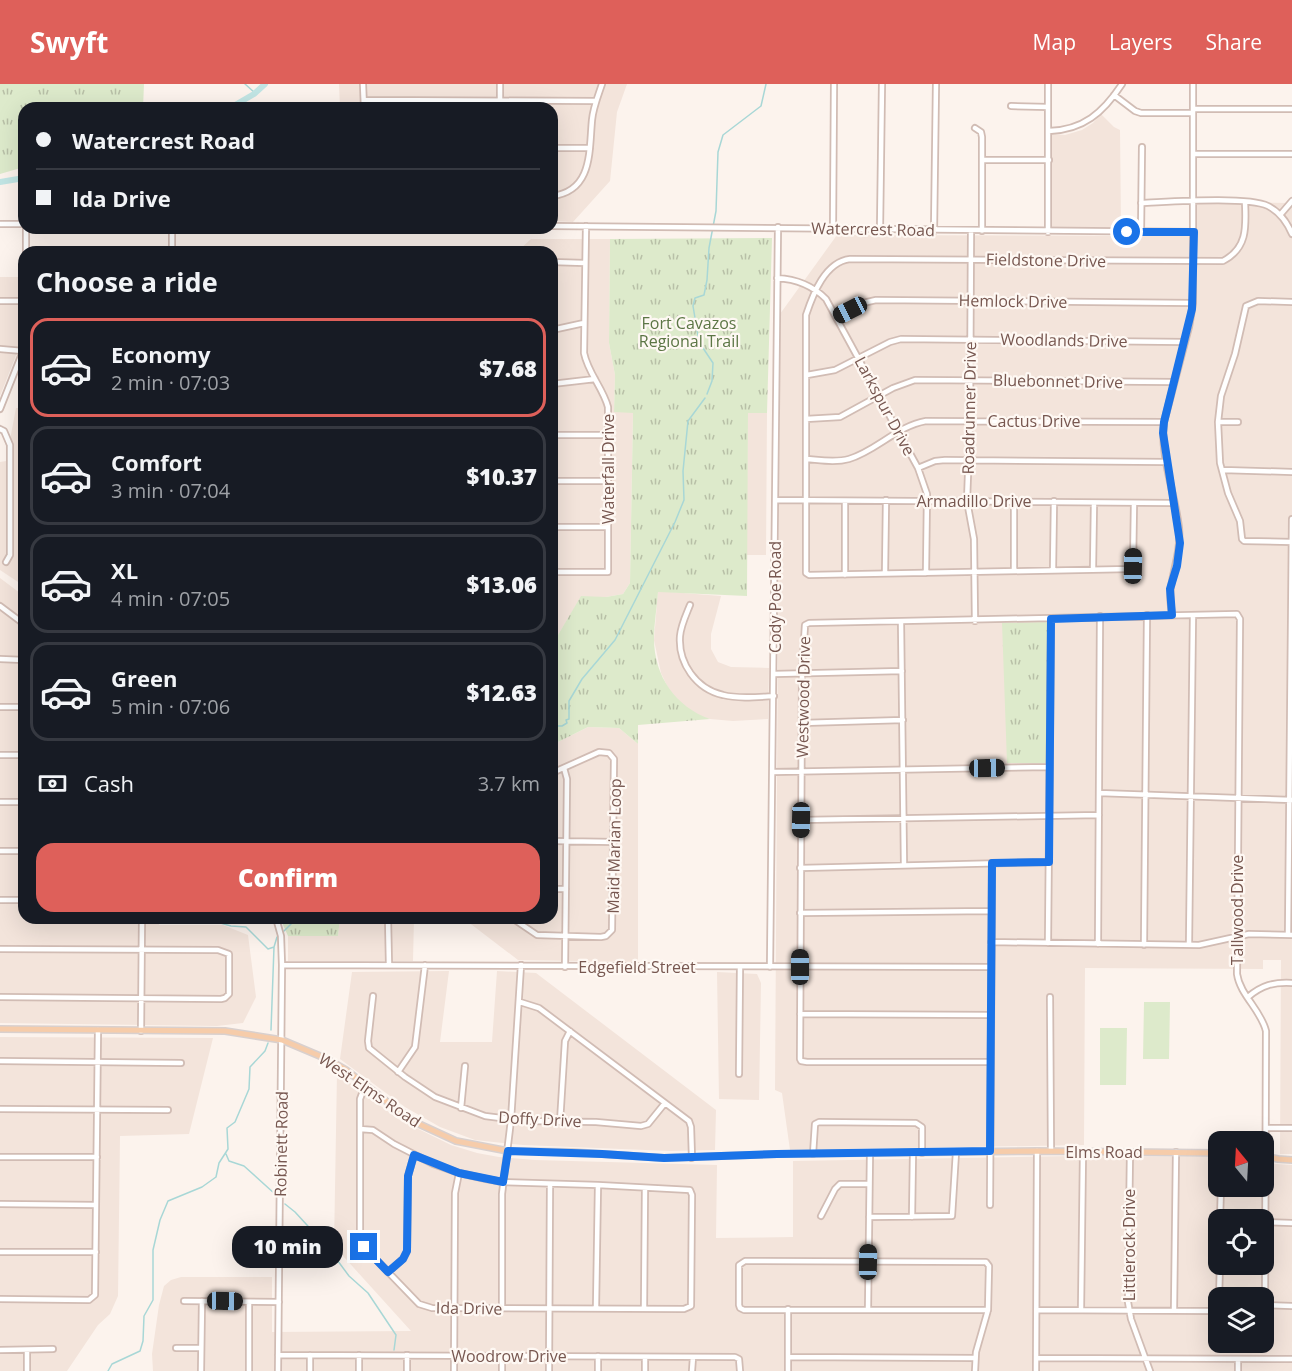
<!DOCTYPE html>
<meta charset="utf-8">
<style>
body{margin:0;font-family:"Open Sans",sans-serif;background:#242831;color:#f1f3f6;height:100vh;display:flex;flex-direction:column;font-size:22px;white-space:nowrap}
*{box-sizing:border-box;margin:0}
p{font-size:20px;color:#9ea1a6}
.icon{flex:none;width:33px;height:33px;fill:none;stroke:currentColor;stroke-width:2;stroke-linecap:round;stroke-linejoin:round}
.map{position:relative;flex:1;overflow:hidden}
.details{position:absolute;left:18px;top:162px;width:540px;height:678px;display:flex;flex-direction:column;background:#171b24;border-radius:18px;box-shadow:0 6px 24px #0002}
.details>*{flex:none}
.guide{position:absolute;left:18px;top:18px;width:540px;height:132px;border-radius:18px;box-shadow:0 6px 24px #0002;display:grid;align-content:center;height:132px;padding:0 18px;background:#171b24}
.needle{width:39px;rotate:342deg}
.tools{position:absolute;left:1208px;top:1047px;display:grid;gap:12px}
.tools a{display:grid;place-items:center;width:66px;height:66px;border-radius:12px;background:#171b24;box-shadow:0 6px 24px #0002;font-size:30px}
.end{position:absolute;width:27px;height:27px;margin:-14px;border:8px solid #1a73e8;background:#fff;box-shadow:0 0 0 3px #fff}
.from{border-radius:50%}
.bubble{position:absolute;height:42px;border-radius:18px;background:#171b24;box-shadow:0 6px 24px #0002;font-size:20px;font-weight:800;line-height:42px;text-align:center}
.car{position:absolute;width:18px;height:36px;margin:-18px -9px;border-radius:8px;box-shadow:0 0 4px 2px #0007;background:linear-gradient(#222 24%,#8ab4d8 0 40%,#222 0 76%,#8ab4d8 0 86%,#222 0)}
.guide b{display:flex;align-items:center;gap:21px;height:57px;font-size:22px}
.guide b+b{border-top:2px solid #363941}
.guide i{width:15px;height:15px;background:#f1f3f6}
ul{padding:0;list-style:none}
li{display:flex;align-items:center;gap:18px;height:99px;margin:0 12px 9px;padding:0 6px;border:3px solid #363941;border-radius:18px}
li div{flex:1}
li b{display:block;font-size:22px}
li em{font-style:normal;font-weight:800}
li.on{border-color:#de605a}
li>.icon{width:54px;height:54px;stroke-width:1.5}
h2{padding:0 18px;font-size:27px;line-height:72px}
.pay{display:flex;align-items:center;gap:15px;height:66px;padding:0 18px;font-size:22px}
.pay p{margin-inline-start:auto}
.cta{display:flex;gap:12px;margin-top:auto;padding:12px 18px}
.cta a{flex:1;height:69px;border-radius:18px;background:#de605a;color:#fff;font-size:24px;font-weight:800;line-height:69px;text-align:center}
header{display:flex;align-items:center;gap:36px;box-sizing:border-box;height:84px;padding:0 30px;background:#de605a;color:#fff}
header strong{font-size:28px}
nav{display:flex;gap:33px;margin-inline-start:auto;font-size:21px}
.map>svg:first-child{display:block}
</style>
<header>
<strong>Swyft</strong>
<nav><a>Map</a><a>Layers</a><a>Share</a></nav>
</header>
<div class="map">
<svg width="1292" height="1287" viewBox="0 0 1292 1287">
<defs>
<pattern id="park-tufts" width="24" height="20" patternUnits="userSpaceOnUse" patternTransform="scale(1.5)"><rect width="24" height="20" fill="#ddeacb"/><path d="M3 7l-1-3M5 7V3M7 7l1-3M15 17l-1-3M17 17v-4M19 17l1-3" fill="none" stroke="#b8c0a7"/></pattern>
</defs>
<rect width="100%" height="100%" fill="#fcf3ed"/>
<path fill="#f3e4db" fill-rule="evenodd" d="M339 0H627L617 28 610 97 573 138 552 137V24H340Z
M1101 30 1114 43 1120 46 1121 144 1051 143 1052 50 1065 51 1082 46 1093 39Z
M1194 118 1292 119V1070H1280L1281 876H1263V885L1085 884 1084 1061 790 1066 782 1009 775 1006 780 230 837 151 1190 152Z
M531 155H610L609 259 615 291 614 327 633 328 630 499 623 510 606 513H581L552 561V168H517Z
M0 193H22V256L0 312Z
M16 324H24V502L0 486V378L6 377Z
M748 328 767 329 766 471H746Z
M0 494 24 512V834H158L159 841H223L248 851 256 913 243 939 217 942 0 939Z
M658 507 721 512 711 550V565L718 578 731 583 769 584 768 635 733 637 710 635 696 631 683 621 669 606 661 589 654 556Z
M588 643 619 644 638 660V878L518 876 463 834H552V661Z
M340 834H414L413 877H288V852H338Z
M449 887 440 958H492L497 887 536 889 716 1026 715 1066 670 1067 523 1061 475 1056 440 1043 405 1023 340 975 352 888Z
M717 888 757 890 761 899 759 1016 719 1015Z
M0 953 213 954 189 1050 120 1052 118 1212 110 1230 98 1241 67 1287H0Z
M337 989 398 1035 451 1061 477 1069 499 1073 535 1076 717 1081 716 1154 793 1153V1077L1072 1072 1218 1073V1102H1263V1076L1276 1080 1292 1081V1287H153L152 1270 159 1221 164 1202 171 1196 181 1193H272V1248L411 1247 334 1162ZM1218 1136H1263V1180H1218ZM1218 1214H1263V1258H1218Z"/>
<path fill="url(#park-tufts)" d="M0 0H144L143 24H24V83L0 90Z
M772 154 767 329H748L747 512 658 508C657 523 654 540 654 555 654 592 676 623 710 635L638 641V660L619 644 588 643 552 661V561L581 512 606 513 623 510 630 499 633 329 614 328 615 291 609 259 610 155Z
M1047 538 1049 679H1007L1002 539Z
M280 834H340L338 852H288Z"/>
<path fill="#ddeacb" d="M1144 918H1170L1169 975H1143Z
M1100 944H1127L1126 1001H1100Z"/>
<path fill="#c1e5e4" stroke="#a8d7d6" stroke-width="1.5" d="M234 1168a11 11 0 1 1 22 0a11 11 0 1 1-22 0Z"/>
<g fill="none" stroke-linecap="round" stroke-linejoin="round">
<path stroke="#a8d7d6" stroke-width="1.5" d="M245 0 255 9
M707 310 712 297 713 279 699 258 693 222 695 214 704 211 707 196 709 164 716 127 718 68 723 51 761 22 766 0
M552 642H562L567 639 566 636 569 635V617L582 595 615 556 675 438 684 416 683 387 688 337 705 314
M203 834 231 842 246 843 268 865 274 863 277 853
M284 847 297 834
M271 946 274 863
M226 1070 229 1077 244 1082 275 1110
M285 1120 295 1128 329 1165 349 1192 368 1209 396 1251 394 1266
M108 1287 112 1280 140 1267 143 1257 144 1232 153 1216V1166L160 1136 168 1117 202 1103 216 1093 219 1079 228 1065 227 1044 235 1038 249 1005 250 983 265 967 268 959"/>
<path stroke="#c1e5e4" stroke-width="6" d="M230 24 254 10 265 0
M0 98 24 94"/>
<defs>
<path id="minor" d="M363 0 364 24
M1114 11 1135 27 1141 29H1193
M364 16 596 17
M1011 22 1048 23
M500 24V0
M1193 25H1292
M975 44 981 48 982 53V147
M1049 47C1083 46 1103 29 1122 0
M552 64H590
M1194 70H1292
M982 76H1049
M552 112C593 107 589 67 592 36 593 24 598 12 602 0
M1141 119C1168 118 1247 112 1268 122 1280 128 1287 138 1292 150
M1280 131 1292 117
M0 140H24
M552 142 1194 148
M833 144 834 0
M880 145 882 0
M934 147 936 0
M971 147 970 337 967 417 974 455 975 537
M1048 148V0
M1141 148 1142 63
M26 168V144
M172 168V144
M552 178 585 179
M777 194C796 195 812 201 826 215L918 384 927 410 926 489
M0 217H24
M836 233 863 219 876 216 1193 219
M552 246 584 239
M0 265 23 267
M807 291 835 286 890 258 901 255 1185 258
M552 300 595 295
M0 325 23 267 24 241
M806 335 840 333 893 304 915 296 1174 298
M1218 338H1238
M0 345 4 347 10 361V471L6 478
M552 351H609
M806 375C820 376 835 379 849 375 876 367 897 342 926 337L1164 338
M918 384 935 377 945 376 1166 378
M1223 386 1292 388
M552 397H608
M775 416 1173 419
M1014 418V487
M1134 419 1133 482 1130 485 809 491 806 489V231C813 210 825 178 850 175L1223 177C1248 164 1246 142 1245 118
M552 443H608
M1292 458 1244 457 1242 455 1240 437 1228 409 1220 379 1218 338 1221 312 1235 270 1246 222 1258 217 1292 218
M1093 485 1094 419
M1053 486 1054 417
M552 488H608V323C603 304 588 289 584 269L586 142
M885 489 886 416
M845 491V417
M690 521C686 531 681 541 680 552 678 579 696 605 723 611 738 615 758 613 774 612
M0 522 24 540
M1172 531C1171 522 1169 512 1171 503 1174 483 1181 465 1179 444 1175 408 1160 374 1164 338L1189 243 1193 219V0
M901 538 904 781
M0 575 24 576
M774 590 902 587
M0 623H24
M802 639 903 636
M0 671H24
M564 684 567 695 565 883
M773 688 1049 683
M1099 709 1292 716
M0 718H24
M801 736 1099 731
M552 757 614 758
M0 767H24
M800 784 1049 778
M552 805H566
M0 816H24
M800 829 991 827
M276 834 281 852 282 881 278 1287
M388 834 389 881
M512 834 537 851 601 853 606 852 612 846 614 675 609 669 599 668 552 689
M1288 851 1292 435
M991 858 1199 861 1249 850 1292 851
M1048 859 1051 535
M1098 860 1100 532
M1189 860 1193 531
M1144 861 1147 531
M0 865 218 866 229 870V910L225 914 221 915 0 913
M282 881 991 883
M770 883 778 143
M373 912 368 957 369 964 405 993 435 1013 485 1032 525 1037 596 1038 641 1042 648 1040 665 1019
M1050 913 1051 1067
M1248 913C1262 901 1274 898 1292 899
M520 918 539 924 689 1037 691 1043 692 1074
M800 930 991 931
M141 947 142 834
M0 977 181 979
M990 978H807L801 977 800 975 802 589 805 541 809 539 1237 530 1240 535 1237 890C1240 911 1261 926 1266 947L1265 1221
M398 988 415 963 425 881
M739 990 740 883
M461 1024 465 982
M0 1025 168 1026
M560 1038 565 957 570 947
M1266 1044H1292
M360 1045 373 1046 394 1060 433 1080 459 1089 486 1095 503 1098 598 1101 690 1106 692 1111 691 1222 684 1225 432 1224 419 1220 364 1163 360 1156V1015L363 1007 367 1003
M1130 1068 1128 1218 1131 1235 1150 1287
M813 1070 815 1040 819 1038 916 1039 922 1043V1069
M0 1073H97
M0 1120 96 1121
M990 1121 992 779
M821 1132 835 1105 840 1100H869
M869 1133 952 1132 956 1068
M912 1133 913 1069
M1220 1136 1221 1102
M1266 1138 1292 1139
M0 1168H96
M388 1188 403 1175 407 1167 408 1092 414 1071
M1219 1214 1220 1180
M0 1215 89 1216 95 1211 98 946
M184 1217 279 1218
M1265 1221 1292 1222
M502 1224V1110L511 1036 521 881
M596 1224 598 1101
M644 1225 645 1104
M788 1225V1287
M868 1226 870 1069
M1038 1226 1218 1227
M1081 1226 1083 1068
M1174 1226 1176 1068
M176 1264H201
M0 1266 53 1265
M278 1271 735 1273 739 1275 740 1287
M788 1273 975 1274
M1036 1274 1292 1275
M27 1287V1266
M201 1287 202 1217
M249 1287V1218
M310 1287V1271
M359 1287V1271
M407 1287V1271
M454 1287 455 1109 459 1089
M502 1287V1272
M549 1287 550 1100
M598 1287V1272
M645 1287V1273
M692 1287 693 1273
M975 1287 976 1268 988 1226 989 1182 986 1178 745 1177 739 1181V1221L740 1224 744 1226H988
M1036 1287 1037 1067
M1238 1287V1276"/>
<path id="major" d="M0 945 225 947 282 956 327 975 346 986 386 1017 419 1040 456 1057 508 1067 572 1068 664 1074 777 1070 1037 1067 1218 1069
M1263 1072 1278 1075 1292 1076"/>
</defs>
<use href="#minor" stroke="#d1bcb4" stroke-width="8"/>
<use href="#major" stroke="#d9d0ce" stroke-width="8"/>
<use href="#minor" stroke="#fff" stroke-width="4.5"/>
<use href="#major" stroke="#f6ccaa" stroke-width="5"/>
</g>
<g fill="none" stroke-linecap="round" stroke-linejoin="round">
<path stroke="#1a73e8" stroke-width="8" d="M364 1163 388 1188 403 1175 407 1167 408 1092 414 1071 459 1089 503 1098 508 1067 602 1070 664 1074 777 1070 990 1067 992 779 1049 778 1051 535 1172 531 1170 505 1177 482 1180 459 1163 349 1164 338 1192 225 1194 148H1127"/>
</g>
<g text-anchor="middle" stroke-width="4.5" stroke-linejoin="round" paint-order="stroke">
<g font-size="16" fill="#775750" stroke="#fef8f3">
<text transform="translate(873 145) rotate(1)" y="6">Watercrest Road</text>
<text transform="translate(1046 176) rotate(1)" y="6">Fieldstone Drive</text>
<text transform="translate(1013 217) rotate(1)" y="6">Hemlock Drive</text>
<text transform="translate(1064 256) rotate(1)" y="6">Woodlands Drive</text>
<text transform="translate(1058 297) rotate(1)" y="6">Bluebonnet Drive</text>
<text transform="translate(885 322) rotate(62)" y="6">Larkspur Drive</text>
<text transform="translate(969 324) rotate(-89)" y="6">Roadrunner Drive</text>
<text x="1034" y="343">Cactus Drive</text>
<text transform="translate(608 385) rotate(-90)" y="6">Waterfall Drive</text>
<text x="974" y="423">Armadillo Drive</text>
<text transform="translate(775 513) rotate(-90)" y="6">Cody Poe Road</text>
<text transform="translate(803 613) rotate(-89)" y="6">Westwood Drive</text>
<text transform="translate(614 762) rotate(-89)" y="6">Maid Marian Loop</text>
<text transform="translate(1237 826) rotate(-90)" y="6">Tallwood Drive</text>
<text x="637" y="889">Edgefield Street</text>
<text transform="translate(370 1006) rotate(34)" y="6">West Elms Road</text>
<text transform="translate(540 1035) rotate(3)" y="6">Doffy Drive</text>
<text transform="translate(281 1060) rotate(-89)" y="6">Robinett Road</text>
<text x="1104" y="1074">Elms Road</text>
<text transform="translate(1129 1161) rotate(-90)" y="6">Littlerock Drive</text>
<text transform="translate(469 1224) rotate(1)" y="6">Ida Drive</text>
<text x="509" y="1278">Woodrow Drive</text>
</g>
<g font-size="16" fill="#5c7645" stroke="#fef8f3">
<text x="689" y="245">Fort Cavazos<tspan x="689" dy="18">Regional Trail</tspan></text>
</g>
</g>
</svg>
<div class="tools">
<a><svg class="needle" viewBox="-14 -14 28 28"><path d="M0-13l5 13h-10z" fill="#e53935"/><path d="M0 13l5-13h-10z" fill="#9ea1a6"/></svg></a>
<a><svg class="icon" aria-label="locate" viewBox="0 0 24 24"><circle cx="12" cy="12" r="6"/><path d="M12 2v4M12 18v4M2 12h4M18 12h4"/></svg></a>
<a><svg class="icon" aria-label="layers" viewBox="0 0 24 24"><path d="M12 4l9 5-9 5-9-5zM3 14l9 5 9-5"/></svg></a>
</div>
<i class="end from" style="left:1127px;top:148px"></i>
<i class="end" style="left:364px;top:1163px"></i>
<div class="bubble" style="left:232px;top:1142px;width:111px">10 min</div>
<i class="car" style="left:850px;top:226px;rotate:243deg"></i>
<i class="car" style="left:1133px;top:482px;rotate:1deg"></i>
<i class="car" style="left:987px;top:684px;rotate:89deg"></i>
<i class="car" style="left:801px;top:736px;rotate:181deg"></i>
<i class="car" style="left:800px;top:883px;rotate:0deg"></i>
<i class="car" style="left:868px;top:1178px;rotate:1deg"></i>
<i class="car" style="left:225px;top:1217px;rotate:91deg"></i>
<div class="guide">
<b><i class="from"></i>Watercrest Road</b>
<b><i></i>Ida Drive</b>
</div>
<section class="details">
<h2>Choose a ride</h2>
<ul>
<li class="on"><svg class="icon" aria-label="car" viewBox="0 0 24 24"><path d="M5 17H2v-5l4-1 3-4h7l3 4 3 1v5h-3M9 17h6M6 11h13"/><circle cx="7" cy="17" r="2"/><circle cx="17" cy="17" r="2"/></svg><div><b>Economy</b><p>2 min · 07:03</p></div><em>$7.68</em></li>
<li><svg class="icon" aria-label="car" viewBox="0 0 24 24"><path d="M5 17H2v-5l4-1 3-4h7l3 4 3 1v5h-3M9 17h6M6 11h13"/><circle cx="7" cy="17" r="2"/><circle cx="17" cy="17" r="2"/></svg><div><b>Comfort</b><p>3 min · 07:04</p></div><em>$10.37</em></li>
<li><svg class="icon" aria-label="car" viewBox="0 0 24 24"><path d="M5 17H2v-5l4-1 3-4h7l3 4 3 1v5h-3M9 17h6M6 11h13"/><circle cx="7" cy="17" r="2"/><circle cx="17" cy="17" r="2"/></svg><div><b>XL</b><p>4 min · 07:05</p></div><em>$13.06</em></li>
<li><svg class="icon" aria-label="car" viewBox="0 0 24 24"><path d="M5 17H2v-5l4-1 3-4h7l3 4 3 1v5h-3M9 17h6M6 11h13"/><circle cx="7" cy="17" r="2"/><circle cx="17" cy="17" r="2"/></svg><div><b>Green</b><p>5 min · 07:06</p></div><em>$12.63</em></li>
</ul>
<div class="pay"><svg class="icon" aria-label="cash" viewBox="0 0 24 24"><path d="M3 7h18v10H3z"/><circle cx="12" cy="12" r="2"/></svg>Cash<p>3.7 km</p></div>
<div class="cta"><a>Confirm</a></div>
</section>
</div>
